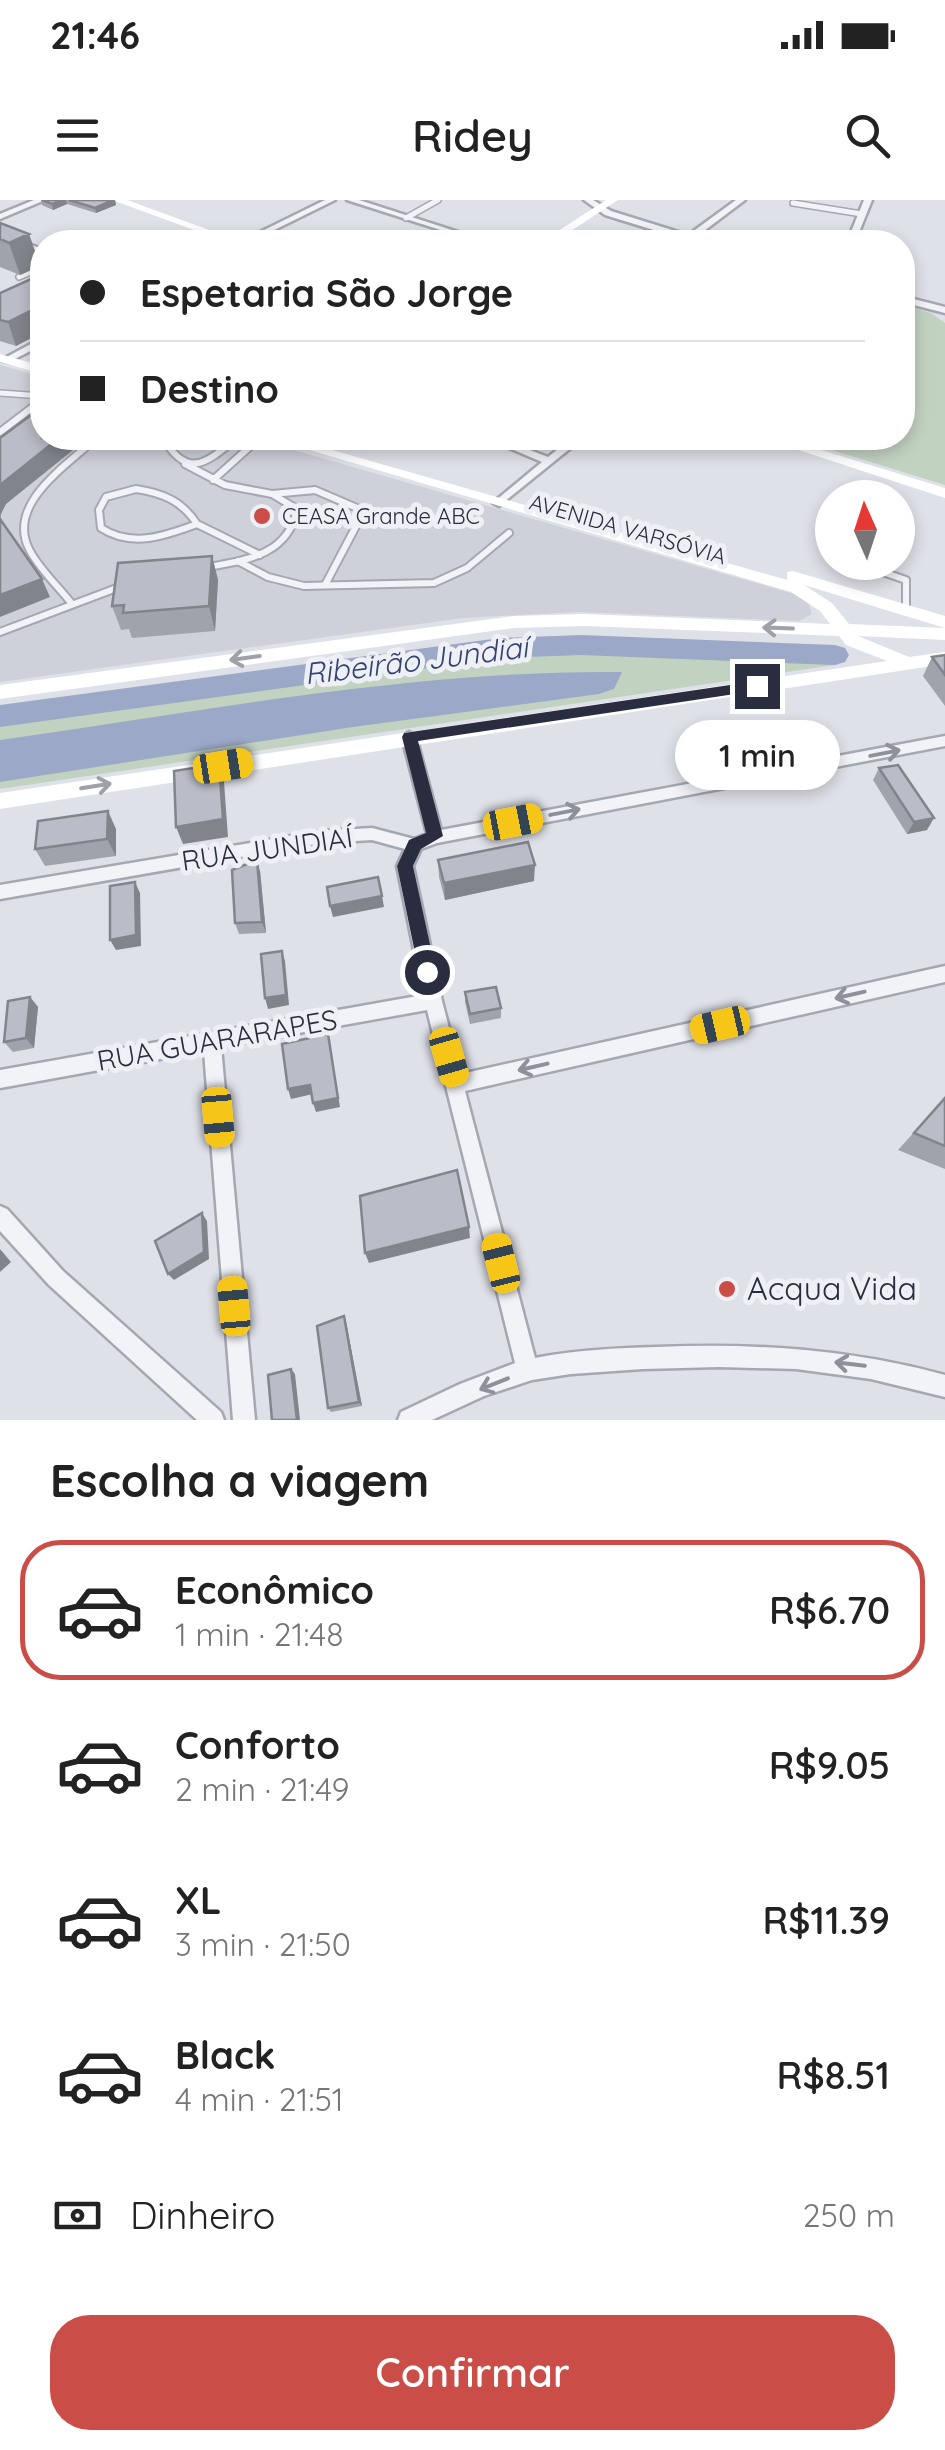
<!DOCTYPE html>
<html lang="pt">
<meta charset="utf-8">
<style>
body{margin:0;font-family:Quicksand,sans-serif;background:#f2f2f2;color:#222;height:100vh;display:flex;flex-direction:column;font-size:38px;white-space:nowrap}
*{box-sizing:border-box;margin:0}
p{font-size:32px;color:#767676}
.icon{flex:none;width:55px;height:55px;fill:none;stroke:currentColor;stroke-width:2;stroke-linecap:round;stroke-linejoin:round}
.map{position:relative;height:1220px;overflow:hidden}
.details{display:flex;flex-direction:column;background:#fff;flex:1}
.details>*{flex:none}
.guide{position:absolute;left:30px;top:30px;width:885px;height:220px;border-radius:40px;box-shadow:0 5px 15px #0003;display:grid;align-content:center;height:220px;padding:0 50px;background:#fff}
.needle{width:65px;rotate:357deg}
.buttons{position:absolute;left:815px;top:280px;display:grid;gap:20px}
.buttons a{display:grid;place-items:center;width:100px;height:100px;border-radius:50%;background:#fff;box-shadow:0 5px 15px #0003;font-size:50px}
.end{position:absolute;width:45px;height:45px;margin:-22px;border:12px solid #292d3f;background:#fff;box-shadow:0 0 0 5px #fff}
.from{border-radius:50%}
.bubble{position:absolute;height:70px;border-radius:35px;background:#fff;box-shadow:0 5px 15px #0003;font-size:32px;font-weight:600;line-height:70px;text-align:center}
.car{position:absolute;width:30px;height:60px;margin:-30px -15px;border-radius:12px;box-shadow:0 0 8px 2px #0007;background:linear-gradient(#f5c518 24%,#345 0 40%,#f5c518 0 76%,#345 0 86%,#f5c518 0)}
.guide b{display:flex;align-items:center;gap:35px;height:95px;font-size:38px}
.guide b+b{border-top:2px solid #e0e0e0}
.guide i{width:25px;height:25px;background:#222}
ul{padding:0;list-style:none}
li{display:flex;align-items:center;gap:30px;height:140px;margin:0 20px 15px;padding:0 30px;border:5px solid transparent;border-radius:40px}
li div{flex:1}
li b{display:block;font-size:38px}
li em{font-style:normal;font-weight:600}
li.on{border-color:#ca4d48}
li>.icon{width:90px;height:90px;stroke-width:1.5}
h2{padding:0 50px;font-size:45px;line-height:120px}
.pay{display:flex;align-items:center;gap:25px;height:110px;padding:0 50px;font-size:38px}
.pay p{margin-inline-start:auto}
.cta{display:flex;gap:20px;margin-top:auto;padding:20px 50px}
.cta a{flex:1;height:115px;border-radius:40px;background:#ca4d48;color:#fff;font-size:40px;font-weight:600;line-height:115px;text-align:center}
.status{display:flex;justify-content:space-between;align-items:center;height:70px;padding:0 50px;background:#fff;direction:ltr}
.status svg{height:28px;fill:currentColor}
header{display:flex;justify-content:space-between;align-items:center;height:130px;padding:0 50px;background:#fff;font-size:45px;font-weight:600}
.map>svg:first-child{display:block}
</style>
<div class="status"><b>21:46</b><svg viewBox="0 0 49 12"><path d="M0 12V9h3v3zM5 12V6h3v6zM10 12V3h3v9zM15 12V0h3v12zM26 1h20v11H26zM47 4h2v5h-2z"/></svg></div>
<header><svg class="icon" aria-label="menu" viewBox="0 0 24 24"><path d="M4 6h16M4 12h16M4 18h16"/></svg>Ridey<svg class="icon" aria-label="search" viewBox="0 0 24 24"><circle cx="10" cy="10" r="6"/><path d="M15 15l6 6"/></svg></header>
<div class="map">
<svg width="945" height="1220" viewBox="0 0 945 1220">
<rect width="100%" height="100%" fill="#dfe1e8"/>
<path fill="#ced0da" d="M0 165 42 177V238H252L794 394 808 402 812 414 799 421 578 412 463 418 0 482Z"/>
<path fill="#c2d2c1" d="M903 105 931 113 945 123V285L793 238H902Z
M576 449 830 461 834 465 0 589V522L457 459Z"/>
<path fill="#9ba8c7" d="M622 472 614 489 599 494 353 527 0 582V540C206 511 414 470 622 472Z"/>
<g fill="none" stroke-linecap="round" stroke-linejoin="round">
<path fill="#9ba8c7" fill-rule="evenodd" d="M581 435 835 445 845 448 849 455 845 462 835 465 581 455 500 458 0 527V505L500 438Z"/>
<defs>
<path id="lane-far1" d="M793 3 862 14
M406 18 438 0
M19 77 42 67
M0 193 42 196"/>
<path id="lane" d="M0 232 42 200
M163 238C188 280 206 263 237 238
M185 264 225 285 272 294 297 309C289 354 248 360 209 367
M213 280 255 242 254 238
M136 289C163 293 182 301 197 324 165 336 132 348 101 328L99 310 106 297Z
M272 294 315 290 364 311 325 385
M197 324 260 355
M238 361 268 377 304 386 434 383 467 368 509 333
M865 366 906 380V408
M72 404C58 386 39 369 29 349 6 303 68 265 96 238
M0 432 122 386"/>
<path id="street" d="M34 0H45L0 19V14Z
M325 0H335L250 42H240Z
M347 0H359L489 42H478Z
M584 0H593L611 11 688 35 736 0H745L696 37 708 42 686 40 605 15Z
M864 0H872L855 42H847Z
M0 33 42 49V54L0 38Z
M902 96 945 107V113L902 102Z
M42 138V145L9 162 1 160Z
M486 238H499L548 257 572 238H583L499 306 493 303 495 301 542 262Z
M409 532 416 537 441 630 945 536V546L437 643 421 649 413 666 442 801 461 874 945 766V782L465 891 535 1158C575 1150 616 1148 657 1147 755 1143 850 1149 945 1175V1197L871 1179 796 1169 719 1167 643 1169 571 1174 532 1180 484 1196 432 1220H398L401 1212 460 1184 515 1163 427 810 221 847 255 1220H233L204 851 0 888V870L423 795 397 666 405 649 372 640 321 643 0 699V685L321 631 372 628 414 639 427 634 402 537Z
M0 1006 7 1009 63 1071 221 1212 224 1220H197L49 1085 0 1031Z"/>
</defs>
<use href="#lane-far1" stroke="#a5a7b2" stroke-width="8"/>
<use href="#lane" stroke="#a5a7b2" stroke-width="10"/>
<use href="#street" stroke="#a5a7b2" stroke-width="5"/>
<use href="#lane-far1" stroke="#f2f3f7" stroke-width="5"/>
<use href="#lane" stroke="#f2f3f7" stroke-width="6"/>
<use href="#street" fill="#f2f3f7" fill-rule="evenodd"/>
<path fill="#fff" fill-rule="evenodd" d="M112 0H127L242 42H227Z
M606 0H618L554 42H541Z
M0 154 42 166V174L0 162Z
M269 238H290L787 380V372L793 371 945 416V428L804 385 832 403 849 424 945 428V440L858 436 909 457 945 452V464L0 609V593L887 461 846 445 839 436 584 426 514 428 0 499V485L514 416 584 414 830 424 820 411 791 392Z
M762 238H782L945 288V298Z"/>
</g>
<path fill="#a0a2ac" d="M41 0H115L116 5 96 13 67 4 53 10 42 5Z
M0 23 29 34 40 66 20 75 0 67Z
M42 74V145L39 134 16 146 0 141V93Z
M212 356 218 380 215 431 132 438 129 429 121 430 112 406Z
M945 455V506L923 476 932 457Z
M879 568 927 630 907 634 873 580Z
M116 629V656L45 666 35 649Z
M438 660 534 681 445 700 439 677Z
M260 671 266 733 239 734 235 723Z
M465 792 501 808V818L470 824 465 802Z
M30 797 38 807 34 848 13 852 4 842Z
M945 898V969L898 950Z
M344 1116 346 1122 362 1206 331 1212 328 1208Z"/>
<path fill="#82848c" d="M63 0H66L67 4 53 10 52 4Z
M115 0 116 5 96 13 95 8Z
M29 34 40 66 20 75 9 43Z
M42 105V130L36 127 39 134 16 146 8 122Z
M59 238H88L6 304 1 314 0 321V285Z
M212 356 218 380 215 431 209 406Z
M42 379 50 397 0 417V395Z
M219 564 224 582 228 637 183 644 176 627Z
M108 611 116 629V656L107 639Z
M934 618 927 630 907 634 914 622Z
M257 660 260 671 266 733 262 722Z
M535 665 534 681 445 700 444 683Z
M135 682 140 693 141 746 116 750 110 740Z
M382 696 384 707 333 717 330 706Z
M282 751 285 761 289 805 268 809 265 798Z
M30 797 38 807 34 848 26 838Z
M328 834 340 907 316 912 313 903Z
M310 885 313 894 291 899 288 889Z
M202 1013 207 1021 209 1059 174 1080 168 1074Z
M469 1027 470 1038 369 1063 365 1053Z
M0 1049 11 1062 0 1072Z
M344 1116 346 1122 362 1206 359 1202Z
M291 1169 295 1174 300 1220H297Z"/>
<path fill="#babcc8" stroke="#82848c" stroke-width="2.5" d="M42 0H63L52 4Z
M69 0H113L95 8Z
M0 23 29 34 9 43 0 39Z
M42 74V105L8 122 0 120V93Z
M42 207V238H59L0 285V238Z
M0 319 42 379 0 395Z
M212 356 209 406 123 413 124 405 112 406 118 363Z
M945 455V475L932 457Z
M219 564 223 619 176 627 174 571Z
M898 565 934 618 914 622 879 568Z
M108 611 107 639 35 649 38 621Z
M528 642 535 665 444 683 438 660Z
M257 660 262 722 235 723 232 670Z
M378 677 382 696 330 706 327 687Z
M135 682 136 735 110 740V686Z
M282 751 286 795 265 798 261 754Z
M496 787 501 808 470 814 465 792Z
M30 797 26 838 4 842 8 801Z
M328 834 338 898 313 903 310 885 288 889 282 844Z
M945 898V946L914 933Z
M457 970 469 1027 365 1053 360 996Z
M202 1013 204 1052 168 1074 155 1041Z
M344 1116 359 1202 328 1208 317 1126Z
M291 1169 297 1220H272L268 1175Z"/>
<defs><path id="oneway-shaft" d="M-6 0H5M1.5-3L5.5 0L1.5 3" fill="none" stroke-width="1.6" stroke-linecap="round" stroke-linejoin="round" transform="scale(2.5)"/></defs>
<g stroke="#9fa0a9">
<use href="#oneway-shaft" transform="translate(778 428) rotate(-178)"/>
<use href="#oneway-shaft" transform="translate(245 458) rotate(172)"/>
<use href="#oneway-shaft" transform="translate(96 586) rotate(-9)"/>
</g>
<g stroke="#8e909b">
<use href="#oneway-shaft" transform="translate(885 553) rotate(-11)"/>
<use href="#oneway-shaft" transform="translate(565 612) rotate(-11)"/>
<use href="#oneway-shaft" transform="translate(850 795) rotate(167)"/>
<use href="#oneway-shaft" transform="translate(533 867) rotate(167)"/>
<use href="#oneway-shaft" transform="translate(850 1164) rotate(-173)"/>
<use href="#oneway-shaft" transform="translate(494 1184) rotate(158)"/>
</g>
<path fill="#292d3f" d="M757 481 762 482V490L418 541 443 636 421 649 413 666 436 772 427 780 420 777 397 666 409 640 426 633 402 537 404 533Z"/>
<g fill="#ca4d48" stroke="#eff0f6" stroke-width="4">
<circle cx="262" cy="316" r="10"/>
<circle cx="727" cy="1089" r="10"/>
</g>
<g text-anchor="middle" stroke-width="10" stroke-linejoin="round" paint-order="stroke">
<g font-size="22" fill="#292d3f" stroke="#eff0f6" text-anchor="start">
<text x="282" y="324">CEASA Grande ABC</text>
</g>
<g font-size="22" fill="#292d3f" stroke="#eff0f6">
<text transform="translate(628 329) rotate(16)" y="8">AVENIDA VARSÓVIA</text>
</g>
<g font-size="28" fill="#292d3f" stroke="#eff0f6">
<text transform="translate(267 649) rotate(-8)" y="10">RUA JUNDIAÍ</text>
<text transform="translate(217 840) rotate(-10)" y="10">RUA GUARARAPES</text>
</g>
<g font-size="30" font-style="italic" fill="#344472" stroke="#eff0f6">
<text transform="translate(416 461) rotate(-7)" y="10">Ribeirão Jundiaí</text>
</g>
<g font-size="32" fill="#292d3f" stroke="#eff0f6" text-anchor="start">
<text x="747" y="1100">Acqua Vida</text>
</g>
</g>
</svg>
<div class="buttons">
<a><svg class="needle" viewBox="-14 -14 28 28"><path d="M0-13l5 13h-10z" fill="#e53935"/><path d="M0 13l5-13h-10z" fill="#767676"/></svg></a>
</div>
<i class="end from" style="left:427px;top:772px"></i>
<i class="end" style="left:757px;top:486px"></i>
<div class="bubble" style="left:675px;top:520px;width:165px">1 min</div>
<i class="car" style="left:223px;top:566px;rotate:81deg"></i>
<i class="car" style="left:513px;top:622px;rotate:79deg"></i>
<i class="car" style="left:720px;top:825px;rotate:257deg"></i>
<i class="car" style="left:449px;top:857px;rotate:164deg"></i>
<i class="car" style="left:218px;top:917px;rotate:175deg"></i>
<i class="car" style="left:501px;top:1063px;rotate:346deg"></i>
<i class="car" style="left:234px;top:1106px;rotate:355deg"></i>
<div class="guide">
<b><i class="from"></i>Espetaria São Jorge</b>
<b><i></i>Destino</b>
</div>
</div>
<section class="details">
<h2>Escolha a viagem</h2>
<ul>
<li class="on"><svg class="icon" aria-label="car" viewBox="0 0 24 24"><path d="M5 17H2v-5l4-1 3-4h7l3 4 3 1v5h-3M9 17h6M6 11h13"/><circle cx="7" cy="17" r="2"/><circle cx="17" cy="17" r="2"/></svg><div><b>Econômico</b><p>1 min · 21:48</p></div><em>R$6.70</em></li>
<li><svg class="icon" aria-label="car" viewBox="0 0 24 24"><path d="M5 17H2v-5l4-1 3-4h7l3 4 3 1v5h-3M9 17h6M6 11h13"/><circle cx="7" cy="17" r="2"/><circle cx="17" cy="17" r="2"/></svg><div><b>Conforto</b><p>2 min · 21:49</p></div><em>R$9.05</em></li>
<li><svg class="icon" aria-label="car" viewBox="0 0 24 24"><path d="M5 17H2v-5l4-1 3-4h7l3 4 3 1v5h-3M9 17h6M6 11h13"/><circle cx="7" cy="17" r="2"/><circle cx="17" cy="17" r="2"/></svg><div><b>XL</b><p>3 min · 21:50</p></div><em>R$11.39</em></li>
<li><svg class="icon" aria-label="car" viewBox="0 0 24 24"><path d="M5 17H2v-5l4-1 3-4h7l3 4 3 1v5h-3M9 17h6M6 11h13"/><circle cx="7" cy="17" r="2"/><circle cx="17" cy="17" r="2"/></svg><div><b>Black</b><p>4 min · 21:51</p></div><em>R$8.51</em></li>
</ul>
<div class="pay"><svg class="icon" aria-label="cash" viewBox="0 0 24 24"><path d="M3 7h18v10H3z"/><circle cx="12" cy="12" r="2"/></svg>Dinheiro<p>250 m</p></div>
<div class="cta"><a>Confirmar</a></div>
</section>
